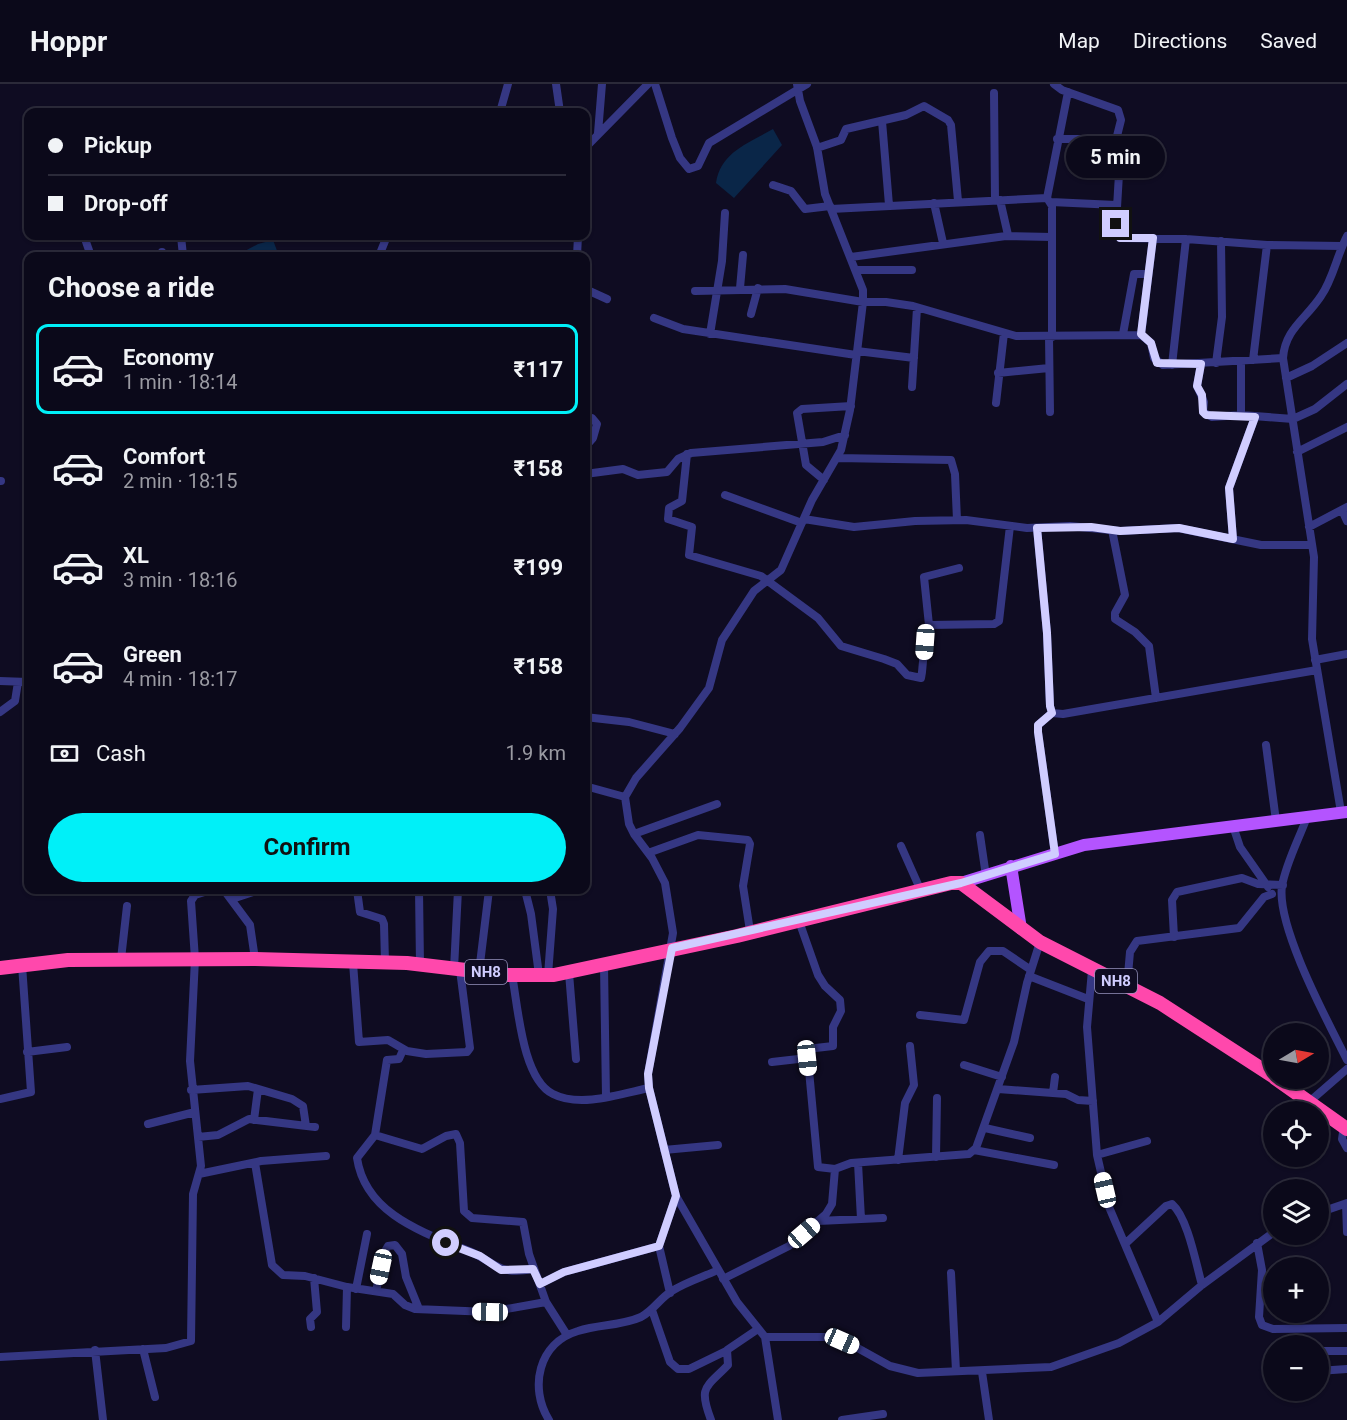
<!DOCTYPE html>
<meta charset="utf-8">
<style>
body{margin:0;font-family:Roboto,sans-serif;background:#191727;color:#f1f3f6;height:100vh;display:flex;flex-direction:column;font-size:22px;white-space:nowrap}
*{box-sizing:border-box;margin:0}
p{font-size:20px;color:#9a9aa2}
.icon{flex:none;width:33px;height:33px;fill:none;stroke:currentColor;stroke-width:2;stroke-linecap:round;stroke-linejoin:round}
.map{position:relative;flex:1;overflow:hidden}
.panel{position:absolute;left:24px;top:168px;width:566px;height:642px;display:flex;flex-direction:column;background:#0b091a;border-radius:12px;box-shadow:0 2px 4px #0004,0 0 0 2px #2b2a39}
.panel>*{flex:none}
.hud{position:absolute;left:24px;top:24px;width:566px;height:132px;border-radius:12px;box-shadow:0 2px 4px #0004,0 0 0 2px #2b2a39;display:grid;align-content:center;height:132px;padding:0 24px;background:#0b091a}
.needle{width:39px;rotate:80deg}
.buttons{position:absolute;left:1263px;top:939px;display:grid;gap:12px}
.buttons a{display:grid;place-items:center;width:66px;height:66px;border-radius:50%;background:#0b091a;box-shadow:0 2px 4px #0004,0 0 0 2px #2b2a39;font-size:30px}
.end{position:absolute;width:27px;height:27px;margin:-14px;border:8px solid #d0cdff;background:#111;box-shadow:0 0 0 3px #111}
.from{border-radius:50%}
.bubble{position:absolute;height:42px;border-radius:21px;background:#0b091a;box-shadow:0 2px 4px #0004,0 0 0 2px #2b2a39;font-size:20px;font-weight:700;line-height:42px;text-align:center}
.car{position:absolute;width:18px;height:36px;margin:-18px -9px;border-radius:8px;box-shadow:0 0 4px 2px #0007;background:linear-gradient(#fff 24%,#345 0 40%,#fff 0 76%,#345 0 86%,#fff 0)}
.hud b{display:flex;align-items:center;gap:21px;height:57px;font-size:22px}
.hud b+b{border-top:2px solid #2b2a39}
.hud i{width:15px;height:15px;background:#f1f3f6}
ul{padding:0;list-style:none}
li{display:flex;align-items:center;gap:18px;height:90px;margin:0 12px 9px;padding:0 12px;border:3px solid transparent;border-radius:12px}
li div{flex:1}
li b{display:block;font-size:22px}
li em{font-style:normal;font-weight:700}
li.selected{border-color:#00f0f8}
li>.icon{width:54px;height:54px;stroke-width:1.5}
h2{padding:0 24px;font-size:27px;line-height:72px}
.pay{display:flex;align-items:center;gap:15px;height:66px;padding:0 24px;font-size:22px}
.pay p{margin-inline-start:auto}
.action{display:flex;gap:12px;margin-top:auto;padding:12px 24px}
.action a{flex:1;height:69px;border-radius:36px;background:#00f0f8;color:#111;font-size:24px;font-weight:700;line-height:69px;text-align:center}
header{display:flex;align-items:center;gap:36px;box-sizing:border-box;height:84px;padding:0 30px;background:#0b091a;border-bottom:2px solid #2b2a39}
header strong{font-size:28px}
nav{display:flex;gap:33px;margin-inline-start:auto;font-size:21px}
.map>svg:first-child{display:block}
</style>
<header>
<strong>Hoppr</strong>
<nav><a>Map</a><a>Directions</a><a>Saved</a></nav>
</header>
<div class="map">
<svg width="1347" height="1336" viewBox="0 0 1347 1336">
<rect width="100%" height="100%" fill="#0f0c22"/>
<path fill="#0a2648" d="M773 45 782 61 734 114 716 99C721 68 747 60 773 45Z
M273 156 279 172H245L243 168 258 160Z"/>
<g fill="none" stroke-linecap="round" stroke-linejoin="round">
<path stroke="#353783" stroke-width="8" d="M556 0 560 28
M655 0 672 54 680 74 689 85 698 82 709 59 807 0
M1054 0 1062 6 1118 26 1121 36 1117 52 1119 90 1116 140 1120 154 1186 155 1267 161 1342 162
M994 9 995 116
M500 28 508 0
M882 37 889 121
M598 49 602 0
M1057 55H1095L1117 59
M585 64 648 0
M817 64 841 56 846 45 906 31 924 22 948 36 951 41 958 117
M773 101 791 107 805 125 830 122
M1047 114 1068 8
M1000 116 1008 151
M1051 118 1116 121
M934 119 943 159
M831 125 1047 114 1052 122V253
M84 152 91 172
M181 152 183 172
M162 168V172
M379 172 387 152
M577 172 578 152
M851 173 1006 152 1052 153
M856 186H912
M740 204 743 171
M585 205 607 215
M695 207 785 205 863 218H886L913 222 1016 252 1141 251 1151 259 1154 274 1163 281 1283 274
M751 230 758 204
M654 234 683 245 856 271
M710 250 722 177 725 129
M1123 250 1134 190H1148
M1141 251 1153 154
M1049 253 1050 328
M857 267 914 274
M1253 276 1267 161
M1216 279 1222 233 1221 157
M1201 280 1197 302 1204 318 1203 328 1212 333 1241 331 1293 335 1315 325 1347 300
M1172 281 1186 155
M998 289 1049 284
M1286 294 1312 282 1347 259
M912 303 917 224
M996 319 1004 249
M1241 331V277
M585 332 592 334 597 340 593 354 585 363
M1297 368 1347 343
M687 370 682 417 669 424 668 435 692 443 689 471 761 492 818 534 841 562 884 575 897 580 907 591 921 594 922 588 926 545 929 541 994 540 999 537 1010 442
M837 374 951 376 955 390 957 436
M585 390 623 385 638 391 667 388 678 375 691 369 823 358 845 351
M824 396 806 381 797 329 802 325 851 322
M0 397H1
M725 411 802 439
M1342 426 1347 437
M804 435 854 443 915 437 966 436 1027 444 1070 442 1120 447 1178 444 1261 461H1312
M1309 443 1347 423
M1037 444 1047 549 1050 622 1052 629 1063 630 1317 586
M1112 446 1125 511 1115 529V535L1135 548 1149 562 1156 614
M1233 455 1229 404 1255 333
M929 541 924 493 959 484
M1315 576 1347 570
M0 597 28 598
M0 628 15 617 18 598
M1052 629 1038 641V648L1055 770
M585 633 629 638 675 650
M1266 661 1276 737
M585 702 625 713
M1341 728 1312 555 1314 473 1283 274C1285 245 1306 235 1321 212 1333 195 1337 171 1347 152
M1307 733C1299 755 1286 779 1282 802 1276 842 1328 938 1347 976
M1233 742 1240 763 1268 803
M634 750 717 720
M980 751 986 792
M901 762 921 807
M648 769 698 751 748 756 750 760 743 802 750 847
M224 806 250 841 255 875
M357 806 360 828 382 835 384 840 385 878
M419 806 420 881
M525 806 531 830 539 891
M232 815 259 806
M799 837 818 891 825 902 840 916 841 927 833 943V962L807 965 818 1083 835 1085
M1174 853 1172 816 1177 808 1242 794 1258 800 1283 801
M121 875 127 822
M353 879 359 958 388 956 407 967 426 970 467 968 470 964 460 886
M604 881 606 1013
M454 885 458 806
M1092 886 1087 943 1097 1071 1109 1123 1158 1238
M479 888 489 806
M569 889 576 975
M512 891C518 922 522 995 553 1010 580 1024 621 1010 649 1004
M548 891 553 825 550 806
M1029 892 1088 915
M1127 902 1130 868 1137 857 1239 844 1264 813 1272 810
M920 931 964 936 980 878 989 867H1003L1031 886
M403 966 399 975 387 976 375 1051 422 1065 446 1052 456 1050 460 1059 464 1127 472 1134 523 1138 529 1170 546 1218 567 1251
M27 968 67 963
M772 978 807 974
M964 981 1002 993
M998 1005 1066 1010 1078 1016 1093 1017
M191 1006 248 1002 292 1015 303 1022 306 1042
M1053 1009 1055 993
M0 1015 31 1008 22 881
M1309 1018 1347 985
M254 1036 258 1005
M148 1040 195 1028
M1344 1042 1342 1055 1347 1064
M985 1044 1030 1054
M375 1051 357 1074C365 1128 419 1147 464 1165 496 1177 495 1192 533 1185
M198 1053 218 1051 249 1035 315 1043
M664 1066 718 1061
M974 1066 1054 1081
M1097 1071 1147 1057
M936 1073 937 1014
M898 1076 905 1019 914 1001 910 962
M255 1079 272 1181 283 1191 305 1192 347 1203 393 1210 405 1221 415 1225 490 1228 546 1218
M858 1079 861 1135
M199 1090 261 1077 326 1072
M1346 1120 1347 1148
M1318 1129 1347 1119
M818 1137 883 1134
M1257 1159 1262 1186 1259 1233 1262 1241 1273 1245 1347 1244
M1125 1160 1166 1122 1172 1120C1188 1134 1196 1180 1202 1201
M951 1189 956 1287
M723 1195 789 1162 826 1130 832 1120 835 1085 851 1079 969 1070 976 1064 1014 958 1027 899 1040 858
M540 1200 564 1188 659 1162
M356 1205 367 1150
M376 1207 385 1167 388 1162 395 1161 402 1170 406 1193 419 1225
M670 1209 659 1162 676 1112
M652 1226 670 1278 678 1285H689L726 1267
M311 1243 310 1235 317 1228 314 1194
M346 1243 347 1203
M765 1253H828L854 1262 890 1282 918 1289 1051 1283 1119 1259 1158 1238 1202 1201 1274 1148
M143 1265 155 1313
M95 1266 103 1336
M1318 1267H1347
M1272 1268H1274
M0 1273 166 1264 191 1257 193 1110 201 1082 190 977 195 875 191 817 195 811 211 806
M1318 1287 1347 1285
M982 1288 989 1336
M549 1336C529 1304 538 1259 578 1247 599 1240 621 1242 641 1233 654 1226 660 1214 672 1207 686 1198 703 1193 718 1186
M711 1336C698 1302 706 1304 728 1281L727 1266 758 1245
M778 1336 765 1253 737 1218 676 1112 649 1004 648 990 673 849 665 799 652 774 634 750 629 740 625 713 636 694 680 644 709 604 722 556 754 507 781 486 812 416 841 366 850 326 863 218V206L825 110 817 63 800 17 797 0
M842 1336 883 1330"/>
<path stroke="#b454ff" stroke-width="12" d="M1011 782 1021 845
M961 799 1084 761 1347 728"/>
<path stroke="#ff48ac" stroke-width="14" d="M0 884 68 876 255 875 407 879 508 891H554L737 852 951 799H961L1040 858 1160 919 1274 993
M1275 994 1347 1045"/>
</g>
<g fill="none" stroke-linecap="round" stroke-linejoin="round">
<path stroke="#d0cdff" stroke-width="8" d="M446 1159 480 1172 501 1186 533 1185 540 1200 564 1188 659 1162 676 1112 649 1004 648 990 672 864 961 799 1055 770 1038 648V641L1052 629 1050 622 1047 549 1037 444 1091 443 1120 447 1179 444 1233 455 1229 404 1255 333 1206 331 1203 328 1202 311 1197 302 1201 280 1157 279 1151 259 1141 250 1153 154H1120L1116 140"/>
</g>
<g text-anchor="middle" stroke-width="5" stroke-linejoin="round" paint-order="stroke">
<g fill="#0f0c22" stroke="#9693bd" stroke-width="1.5">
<rect x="465" y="876" width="42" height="24" rx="4.5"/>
<rect x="1095" y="885" width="42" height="24" rx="4.5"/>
</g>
<g font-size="15" font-weight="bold" fill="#d0cdff">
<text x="486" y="893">NH8</text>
<text x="1116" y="902">NH8</text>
</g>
</g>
</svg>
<div class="buttons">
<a><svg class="needle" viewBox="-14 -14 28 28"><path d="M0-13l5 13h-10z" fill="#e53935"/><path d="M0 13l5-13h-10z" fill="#9a9aa2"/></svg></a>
<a><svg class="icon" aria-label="locate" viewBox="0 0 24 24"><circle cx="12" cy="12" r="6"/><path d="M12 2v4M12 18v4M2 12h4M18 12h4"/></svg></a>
<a><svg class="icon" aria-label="layers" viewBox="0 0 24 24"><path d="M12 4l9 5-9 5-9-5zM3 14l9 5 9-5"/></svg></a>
<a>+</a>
<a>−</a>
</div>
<i class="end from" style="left:446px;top:1159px"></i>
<i class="end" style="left:1116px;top:140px"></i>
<div class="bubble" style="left:1066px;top:52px;width:99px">5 min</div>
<i class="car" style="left:925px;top:558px;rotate:184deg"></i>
<i class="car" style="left:807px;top:974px;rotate:174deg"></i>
<i class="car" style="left:1105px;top:1106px;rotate:347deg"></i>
<i class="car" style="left:804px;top:1149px;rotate:49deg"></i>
<i class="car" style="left:381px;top:1183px;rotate:192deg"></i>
<i class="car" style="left:490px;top:1228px;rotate:271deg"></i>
<i class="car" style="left:842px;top:1257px;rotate:114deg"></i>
<div class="hud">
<b><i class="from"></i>Pickup</b>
<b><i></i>Drop-off</b>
</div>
<section class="panel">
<h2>Choose a ride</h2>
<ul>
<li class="selected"><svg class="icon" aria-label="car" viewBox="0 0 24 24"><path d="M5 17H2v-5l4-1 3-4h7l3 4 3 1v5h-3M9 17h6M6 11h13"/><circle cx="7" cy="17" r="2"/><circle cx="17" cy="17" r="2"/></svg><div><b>Economy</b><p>1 min · 18:14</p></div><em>₹117</em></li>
<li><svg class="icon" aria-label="car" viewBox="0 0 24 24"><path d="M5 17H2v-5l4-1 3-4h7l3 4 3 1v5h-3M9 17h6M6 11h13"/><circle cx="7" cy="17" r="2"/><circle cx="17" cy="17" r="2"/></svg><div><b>Comfort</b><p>2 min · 18:15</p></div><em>₹158</em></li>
<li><svg class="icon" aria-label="car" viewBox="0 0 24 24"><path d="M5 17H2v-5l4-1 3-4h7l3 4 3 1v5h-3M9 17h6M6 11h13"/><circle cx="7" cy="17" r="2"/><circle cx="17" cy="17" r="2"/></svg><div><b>XL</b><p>3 min · 18:16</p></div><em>₹199</em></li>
<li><svg class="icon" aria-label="car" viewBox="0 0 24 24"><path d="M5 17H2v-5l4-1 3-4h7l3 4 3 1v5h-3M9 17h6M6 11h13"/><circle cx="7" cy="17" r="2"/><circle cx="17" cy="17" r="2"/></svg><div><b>Green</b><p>4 min · 18:17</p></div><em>₹158</em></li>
</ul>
<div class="pay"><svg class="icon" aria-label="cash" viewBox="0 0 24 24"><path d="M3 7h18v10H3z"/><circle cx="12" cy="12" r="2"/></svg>Cash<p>1.9 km</p></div>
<div class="action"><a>Confirm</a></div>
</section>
</div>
